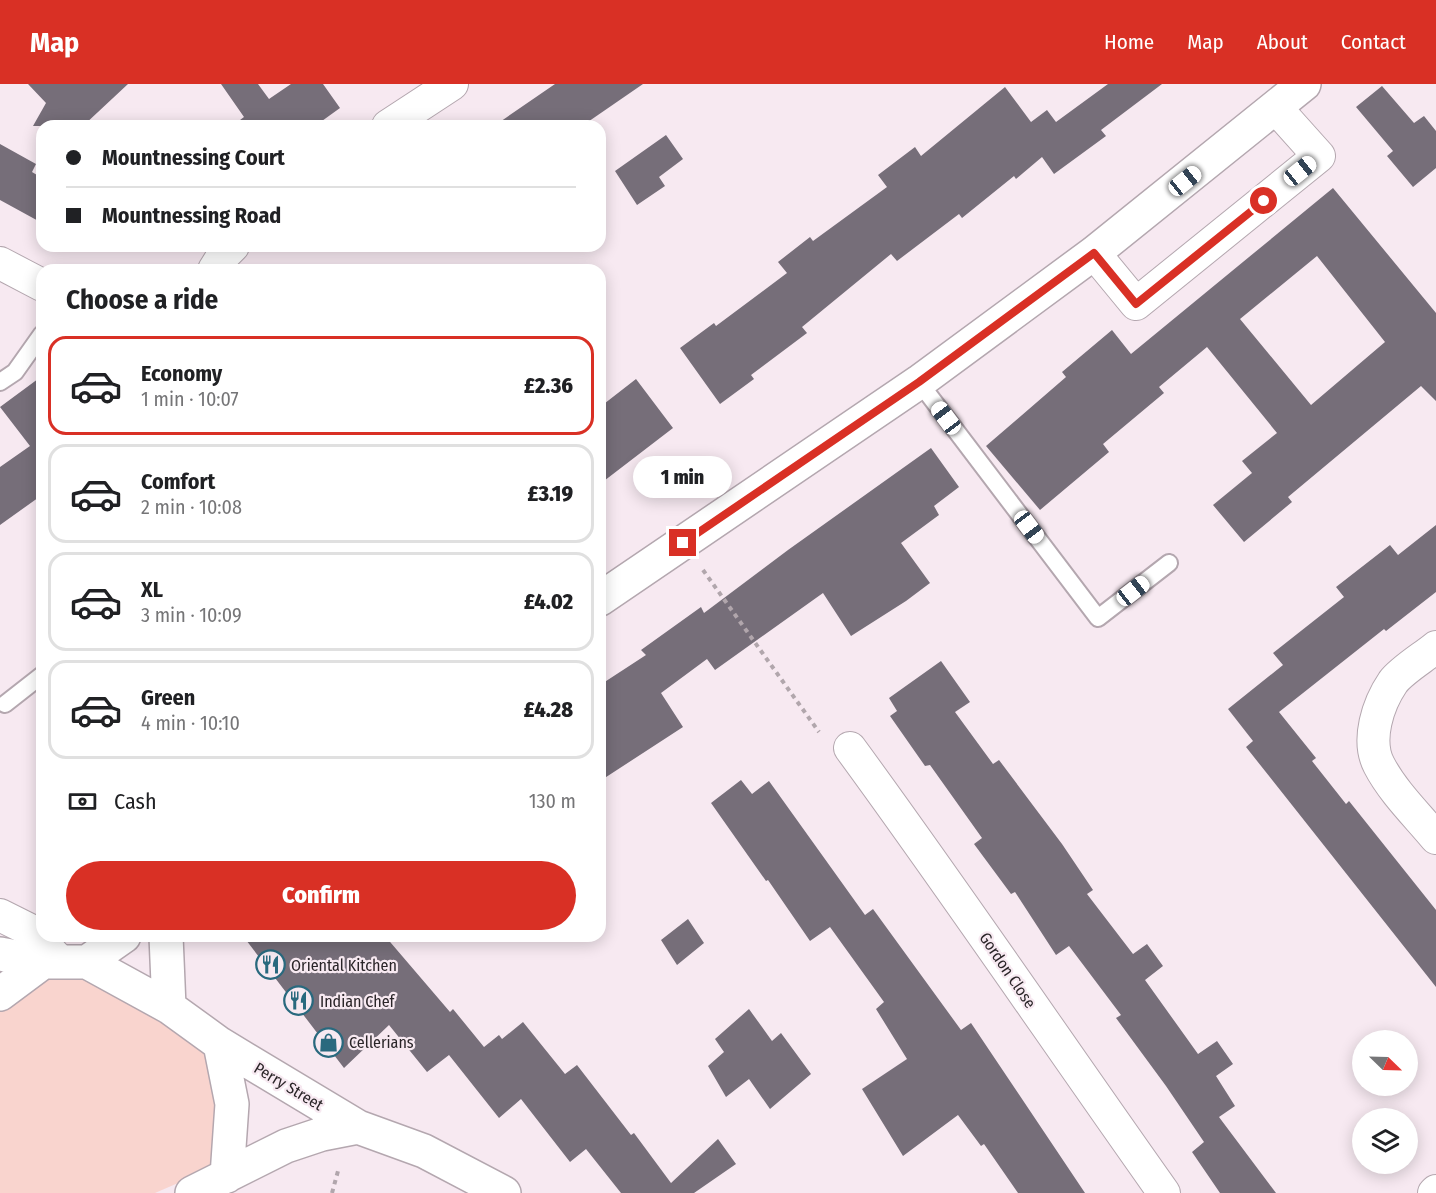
<!DOCTYPE html>
<meta charset="utf-8">
<style>
body{margin:0;font-family:"Fira Sans Condensed",sans-serif;background:#f2f2f2;color:#202124;height:100vh;display:flex;flex-direction:column;font-size:22px;white-space:nowrap}
*{box-sizing:border-box;margin:0}
p{font-size:20px;color:#757577}
.icon{flex:none;width:33px;height:33px;fill:none;stroke:currentColor;stroke-width:2;stroke-linecap:round;stroke-linejoin:round}
.map{position:relative;flex:1;overflow:hidden}
.panel{position:absolute;left:36px;top:180px;width:570px;height:678px;display:flex;flex-direction:column;background:#fff;border-radius:18px;box-shadow:0 3px 15px #0003}
.panel>*{flex:none}
.banner{position:absolute;left:36px;top:36px;width:570px;height:132px;border-radius:18px;box-shadow:0 3px 15px #0003;display:grid;align-content:center;height:132px;padding:0 30px;background:#fff}
.needle{width:39px;rotate:113deg}
.controls{position:absolute;left:1352px;top:946px;display:grid;gap:12px}
.controls a{display:grid;place-items:center;width:66px;height:66px;border-radius:50%;background:#fff;box-shadow:0 3px 15px #0003;font-size:30px}
.end{position:absolute;width:27px;height:27px;margin:-14px;border:8px solid #d93025;background:#fff;box-shadow:0 0 0 3px #fff}
.from{border-radius:50%}
.bubble{position:absolute;height:42px;border-radius:21px;background:#fff;box-shadow:0 3px 15px #0003;font-size:20px;font-weight:800;line-height:42px;text-align:center}
.car{position:absolute;width:18px;height:36px;margin:-18px -9px;border-radius:8px;box-shadow:0 0 4px 2px #0007;background:linear-gradient(#fff 24%,#345 0 40%,#fff 0 76%,#345 0 86%,#fff 0)}
.banner b{display:flex;align-items:center;gap:21px;height:57px;font-size:22px}
.banner b+b{border-top:2px solid #e0e0e0}
.banner i{width:15px;height:15px;background:#202124}
ul{padding:0;list-style:none}
li{display:flex;align-items:center;gap:18px;height:99px;margin:0 12px 9px;padding:0 18px;border:3px solid #e0e0e0;border-radius:18px}
li div{flex:1}
li b{display:block;font-size:22px}
li em{font-style:normal;font-weight:800}
li.on{border-color:#d93025}
li>.icon{width:54px;height:54px;stroke-width:1.5}
h2{padding:0 30px;font-size:27px;line-height:72px}
.pay{display:flex;align-items:center;gap:15px;height:66px;padding:0 30px;font-size:22px}
.pay p{margin-inline-start:auto}
.primary-button{display:flex;gap:12px;margin-top:auto;padding:12px 30px}
.primary-button a{flex:1;height:69px;border-radius:36px;background:#d93025;color:#fff;font-size:24px;font-weight:800;line-height:69px;text-align:center}
header{display:flex;align-items:center;gap:36px;box-sizing:border-box;height:84px;padding:0 30px;background:#d93025;color:#fff}
header strong{font-size:28px}
nav{display:flex;gap:33px;margin-inline-start:auto;font-size:21px}
.map>svg:first-child{display:block}
</style>
<header>
<strong>Map</strong>
<nav><a>Home</a><a>Map</a><a>About</a><a>Contact</a></nav>
</header>
<div class="map">
<svg width="1436" height="1109" viewBox="0 0 1436 1109">
<rect width="100%" height="100%" fill="#f7e9f1"/>
<path fill="#f9d4ce" d="M45 885H85L213 965 222 1080 155 1109H0V919Z"/>
<path fill="#766e79" fill-rule="evenodd" d="M28 0H128L83 42H33L46 19Z
M221 0H258L269 15 291 0H323L340 24 315 42H232L244 33Z
M555 0H643L582 42H494Z
M1108 0H1162L1101 46 1106 52 1054 90 1042 73 1016 95 1014 92 962 134 959 130 897 177 891 170 802 243 807 249 751 291 754 295 720 320 680 264 714 239 716 242 787 189 778 178 810 153 813 157 887 103 878 91 915 63 921 72 1005 3 1031 38 1047 26 1056 38Z
M1382 2 1414 39 1424 32 1436 47V84L1413 103 1387 72 1393 67 1356 23Z
M666 51 683 75 659 93 665 102 637 121 615 87Z
M0 60 36 80 32 88 42 94V139L0 116Z
M1333 104 1436 229V317L1421 302 1288 413 1292 418 1244 458 1213 421 1252 389 1242 377 1277 349 1207 263 1159 303 1164 309 1103 360 1109 368 1040 426 986 362 1066 293 1062 288 1112 246 1131 270ZM1317 172 1385 258 1311 321 1240 235Z
M42 292V411L0 441V383L30 362 0 323Z
M636 295 673 344 600 400V323Z
M931 364 959 403 934 422 939 431 901 459 930 499 906 517 851 552 823 509 715 586 707 575 661 609 683 643 600 697V601L646 571 641 566 701 523 704 529 788 466Z
M1436 441V508L1386 547 1384 545 1279 628 1316 674 1312 677 1346 720 1349 717 1436 826V903L1246 663 1253 657 1228 625 1283 581 1273 569 1344 513 1336 503 1390 461 1398 471Z
M941 577 970 618 955 628 993 680 999 676 1062 760 1093 806 1087 810 1133 870 1147 860 1163 882 1145 896 1198 970 1217 957 1233 980 1216 992 1235 1022 1219 1033 1276 1109H1220L1192 1068 1204 1058 1166 1002 1116 934 1121 931 1069 862 1056 871 1015 808 1011 810 974 760 982 754 930 681 925 682 890 632 897 627 889 614Z
M741 696 752 710 769 697 865 831 873 825 961 946 971 939 1085 1109H1018L984 1060 981 1062 958 1031 903 1072 862 1005 907 975 876 925 884 918 830 843 810 857 768 796 766 797 711 719Z
M688 835 704 859 677 881 661 856Z
M243 852H385L450 928 453 925 484 963 499 951 502 955 523 938 565 990 577 981 631 1051 634 1049 671 1099 718 1055 736 1080 694 1109H621L586 1065 570 1078 521 1015 499 1034 449 971 427 988 389 941 344 984Z
M749 925 772 957 781 949 811 990 770 1025 749 995 726 1013 708 982 724 968 715 955Z"/>
<g fill="none" stroke-linecap="round" stroke-linejoin="round">
<defs>
<path id="lane" d="M0 298 15 288 42 250
M919 298 1098 534 1169 479
M5 620 42 591"/>
<path id="street" d="M388 42 452 0
M1094 169 1136 220 1319 72 1276 24
M0 179 42 201
M214 186 222 173 233 162
M1436 563C1424 573 1402 586 1393 598 1378 620 1366 656 1379 681 1393 708 1417 731 1436 754
M850 664C957 810 1059 961 1164 1109
M0 831 32 847 60 878
M1434 1109 1436 1107"/>
<path id="secondary" d="M600 515 919 298 1094 169 1304 0
M166 852 169 923
M0 870 43 878H87L169 923 220 960 358 1043 424 1067 504 1109
M87 878 124 852
M0 910 43 878
M220 960 232 1020 227 1092
M192 1109 286 1062 322 1050 358 1043"/>
</defs>
<use href="#lane" stroke="#b4a7af" stroke-width="20"/>
<use href="#street" stroke="#b4a7af" stroke-width="34"/>
<use href="#secondary" stroke="#b4a7af" stroke-width="36"/>
<path stroke="#b1a6ac" stroke-width="4" stroke-dasharray="4.5 4.5" stroke-linecap="butt" d="M703 486 819 648
M332 1109 338 1087 337 1083"/>
<use href="#lane" stroke="#fff" stroke-width="16"/>
<use href="#street" stroke="#fff" stroke-width="32"/>
<use href="#secondary" stroke="#fff" stroke-width="33"/>
</g>
<g fill="none" stroke-linecap="round" stroke-linejoin="round">
<path stroke="#d93025" stroke-width="8" d="M683 459 919 298 1094 169 1136 220 1264 117"/>
</g>
<defs>
<symbol id="restaurant-ring" viewBox="-11 -11 22 22"><circle r="9.5" fill="#f7e9f1" stroke="#29697e" stroke-width="1.5"/><path d="M-5-6h1v4h1v-4h1v4h1v-4h1v5L-1.5 .5V6h-2V.5L-5-1ZM5-6V6H3V1.5H1.5Q1.5-4 5-6Z" fill="#29697e"/></symbol>
<symbol id="shop-ring" viewBox="-11 -11 22 22"><circle r="9.5" fill="#f7e9f1" stroke="#29697e" stroke-width="1.5"/><path d="M-5-2.5h2.3a2.7 3.5 0 0 1 5.4 0H5L5.5 6h-11ZM-1.5-2.5h3a1.5 2.3 0 0 0-3 0Z" fill="#29697e"/></symbol>
</defs>
<g fill-rule="evenodd">
<use href="#restaurant-ring" x="254" y="864" width="33" height="33"/>
<use href="#restaurant-ring" x="282" y="900" width="33" height="33"/>
<use href="#shop-ring" x="312" y="942" width="33" height="33"/>
</g>
<g text-anchor="middle" stroke-width="4.5" stroke-linejoin="round" paint-order="stroke">
<g font-size="16" fill="#2a2528" stroke="#f7e9f1" text-anchor="start">
<text x="291" y="887">Oriental Kitchen</text>
<text x="320" y="923">Indian Chef</text>
<text x="349" y="964">Cellerians</text>
</g>
<g font-size="16" fill="#2a2528" stroke="#f7e9f1">
<text transform="translate(1008 886) rotate(56)" y="6">Gordon Close</text>
<text transform="translate(289 1002) rotate(31)" y="6">Perry Street</text>
</g>
</g>
</svg>
<div class="controls">
<a><svg class="needle" viewBox="-14 -14 28 28"><path d="M0-13l5 13h-10z" fill="#e53935"/><path d="M0 13l5-13h-10z" fill="#757577"/></svg></a>
<a><svg class="icon" aria-label="layers" viewBox="0 0 24 24"><path d="M12 4l9 5-9 5-9-5zM3 14l9 5 9-5"/></svg></a>
</div>
<i class="end from" style="left:1264px;top:117px"></i>
<i class="end" style="left:683px;top:459px"></i>
<div class="bubble" style="left:633px;top:372px;width:99px">1 min</div>
<i class="car" style="left:1300px;top:87px;rotate:51deg"></i>
<i class="car" style="left:1185px;top:97px;rotate:51deg"></i>
<i class="car" style="left:946px;top:334px;rotate:323deg"></i>
<i class="car" style="left:1029px;top:443px;rotate:143deg"></i>
<i class="car" style="left:1133px;top:507px;rotate:52deg"></i>
<div class="banner">
<b><i class="from"></i>Mountnessing Court</b>
<b><i></i>Mountnessing Road</b>
</div>
<section class="panel">
<h2>Choose a ride</h2>
<ul>
<li class="on"><svg class="icon" aria-label="car" viewBox="0 0 24 24"><path d="M5 17H2v-5l4-1 3-4h7l3 4 3 1v5h-3M9 17h6M6 11h13"/><circle cx="7" cy="17" r="2"/><circle cx="17" cy="17" r="2"/></svg><div><b>Economy</b><p>1 min · 10:07</p></div><em>£2.36</em></li>
<li><svg class="icon" aria-label="car" viewBox="0 0 24 24"><path d="M5 17H2v-5l4-1 3-4h7l3 4 3 1v5h-3M9 17h6M6 11h13"/><circle cx="7" cy="17" r="2"/><circle cx="17" cy="17" r="2"/></svg><div><b>Comfort</b><p>2 min · 10:08</p></div><em>£3.19</em></li>
<li><svg class="icon" aria-label="car" viewBox="0 0 24 24"><path d="M5 17H2v-5l4-1 3-4h7l3 4 3 1v5h-3M9 17h6M6 11h13"/><circle cx="7" cy="17" r="2"/><circle cx="17" cy="17" r="2"/></svg><div><b>XL</b><p>3 min · 10:09</p></div><em>£4.02</em></li>
<li><svg class="icon" aria-label="car" viewBox="0 0 24 24"><path d="M5 17H2v-5l4-1 3-4h7l3 4 3 1v5h-3M9 17h6M6 11h13"/><circle cx="7" cy="17" r="2"/><circle cx="17" cy="17" r="2"/></svg><div><b>Green</b><p>4 min · 10:10</p></div><em>£4.28</em></li>
</ul>
<div class="pay"><svg class="icon" aria-label="cash" viewBox="0 0 24 24"><path d="M3 7h18v10H3z"/><circle cx="12" cy="12" r="2"/></svg>Cash<p>130 m</p></div>
<div class="primary-button"><a>Confirm</a></div>
</section>
</div>
